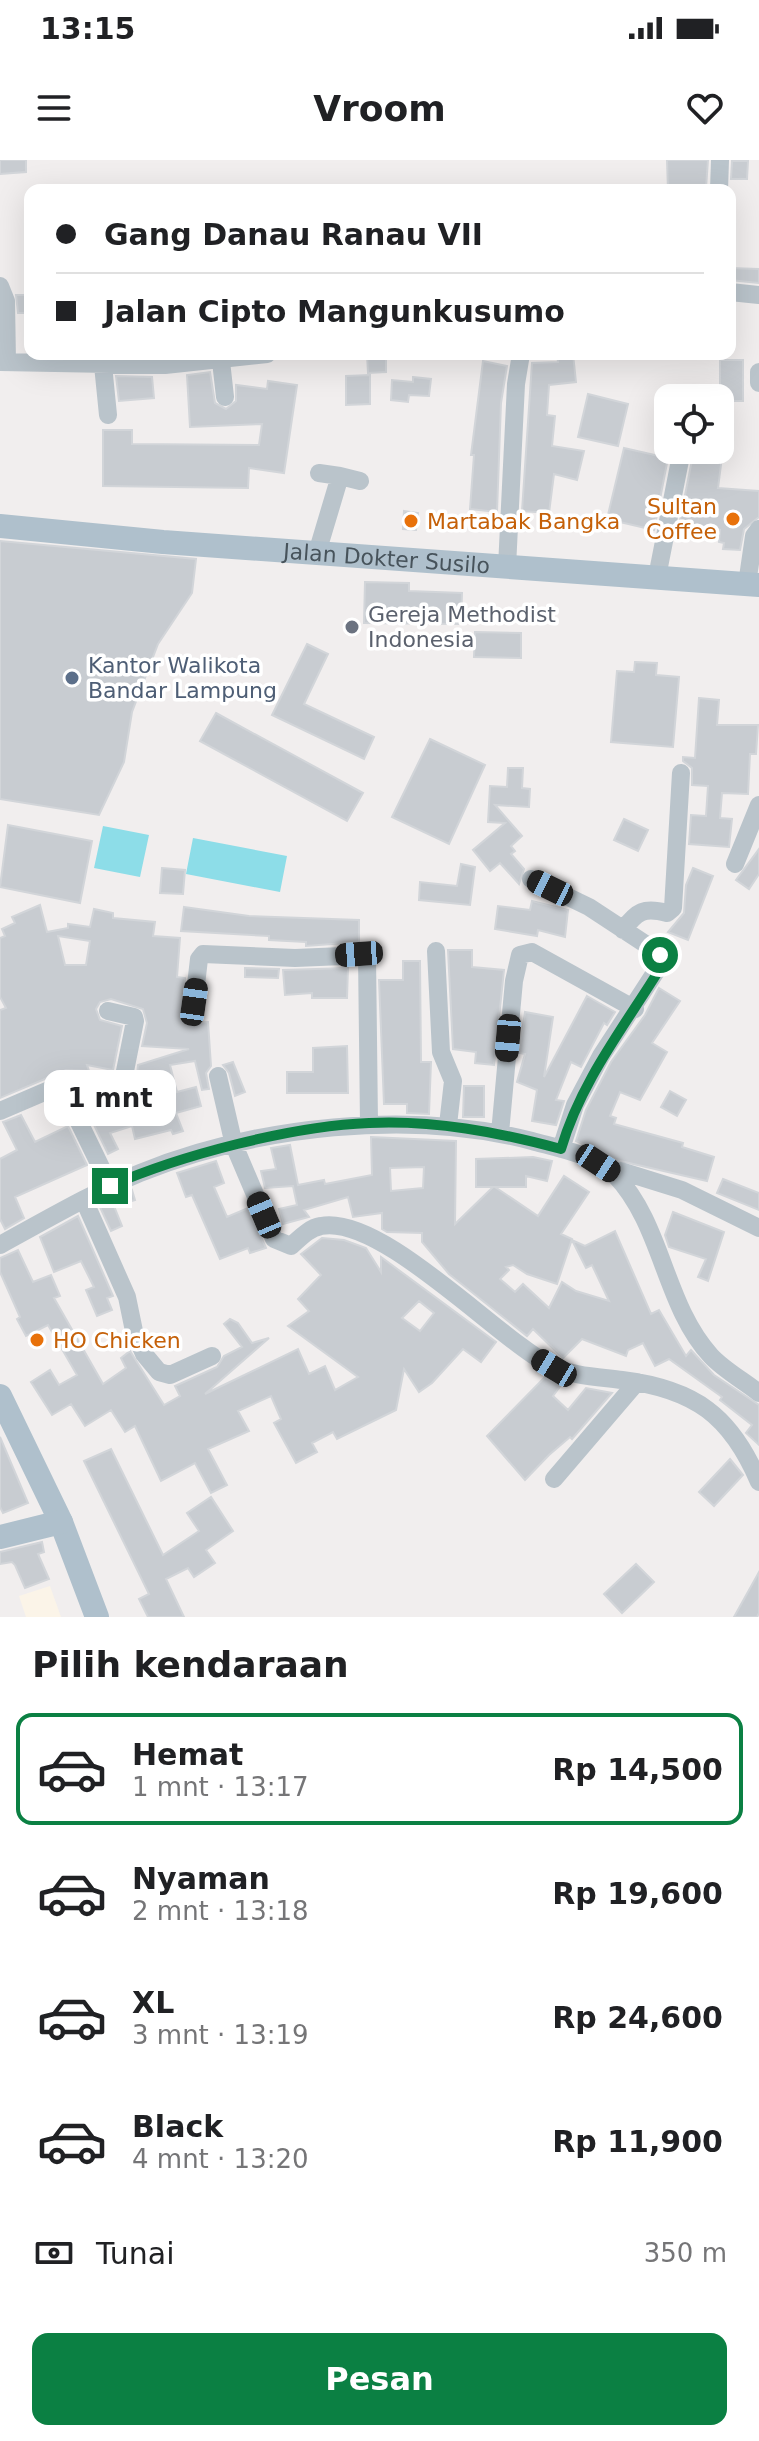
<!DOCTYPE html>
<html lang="id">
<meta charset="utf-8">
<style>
body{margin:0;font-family:"DejaVu Sans",sans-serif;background:#f2f2f2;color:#202124;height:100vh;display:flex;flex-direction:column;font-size:30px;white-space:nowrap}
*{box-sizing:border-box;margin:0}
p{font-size:26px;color:#757577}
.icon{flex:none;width:44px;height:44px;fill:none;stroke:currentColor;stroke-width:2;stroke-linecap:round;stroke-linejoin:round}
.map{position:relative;height:1457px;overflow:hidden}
.drawer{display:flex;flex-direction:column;background:#fff;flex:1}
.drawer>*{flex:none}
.top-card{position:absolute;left:24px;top:24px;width:712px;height:176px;border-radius:16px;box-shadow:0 8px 32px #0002;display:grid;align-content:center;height:176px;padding:0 32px;background:#fff}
.fabs{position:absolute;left:654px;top:224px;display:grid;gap:16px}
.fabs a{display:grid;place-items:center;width:80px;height:80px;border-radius:16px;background:#fff;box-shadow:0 8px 32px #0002;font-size:40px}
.end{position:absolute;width:36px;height:36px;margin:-18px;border:10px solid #0b8043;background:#fff;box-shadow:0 0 0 4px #fff}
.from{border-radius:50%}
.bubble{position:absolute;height:56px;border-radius:16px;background:#fff;box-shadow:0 8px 32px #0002;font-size:26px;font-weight:700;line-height:56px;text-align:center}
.car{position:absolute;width:24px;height:48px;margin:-24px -12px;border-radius:10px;box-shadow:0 0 6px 2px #0007;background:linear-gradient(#222 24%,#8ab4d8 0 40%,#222 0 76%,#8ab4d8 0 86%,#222 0)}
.top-card b{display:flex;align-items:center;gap:28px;height:76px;font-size:30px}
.top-card b+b{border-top:2px solid #e0e0e0}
.top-card i{width:20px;height:20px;background:#202124}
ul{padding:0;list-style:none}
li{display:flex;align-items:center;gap:24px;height:112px;margin:0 16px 12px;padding:0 16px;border:4px solid transparent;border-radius:16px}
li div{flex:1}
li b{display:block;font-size:30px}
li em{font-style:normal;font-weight:700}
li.current{border-color:#0b8043}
li>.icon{width:72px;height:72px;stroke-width:1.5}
h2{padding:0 32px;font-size:36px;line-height:96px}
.pay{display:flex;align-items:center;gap:20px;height:88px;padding:0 32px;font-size:30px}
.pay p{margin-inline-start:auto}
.cta{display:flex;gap:16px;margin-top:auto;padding:16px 32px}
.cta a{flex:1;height:92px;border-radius:16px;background:#0b8043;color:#fff;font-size:32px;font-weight:700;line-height:92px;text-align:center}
.status{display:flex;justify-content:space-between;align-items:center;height:56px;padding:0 40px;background:#fff;direction:ltr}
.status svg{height:22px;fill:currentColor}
header{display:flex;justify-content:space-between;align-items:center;height:104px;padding:0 32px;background:#fff;font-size:36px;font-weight:700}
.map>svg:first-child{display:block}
</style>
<div class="status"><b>13:15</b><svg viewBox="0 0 49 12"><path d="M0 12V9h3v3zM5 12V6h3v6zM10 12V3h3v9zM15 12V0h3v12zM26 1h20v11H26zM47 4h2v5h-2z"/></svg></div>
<header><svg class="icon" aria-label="menu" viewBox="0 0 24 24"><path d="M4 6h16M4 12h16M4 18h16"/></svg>Vroom<svg class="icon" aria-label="heart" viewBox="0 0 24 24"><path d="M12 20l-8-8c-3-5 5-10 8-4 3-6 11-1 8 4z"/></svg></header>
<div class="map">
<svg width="759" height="1457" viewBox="0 0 759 1457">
<rect width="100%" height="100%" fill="#f1eeee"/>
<path fill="#fbf4e8" d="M50 1426 61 1457H26L19 1436Z"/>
<path fill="#8ddde8" d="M103 666 149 675 140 717 94 708Z
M193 678 287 696 280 732 186 714Z"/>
<path fill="#c8ccd1" stroke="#d2d5d9" stroke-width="2" fill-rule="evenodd" d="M0 0H26V12L0 14Z
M667 0H708L706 28 668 30Z
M732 1H748L747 19H731Z
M730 108 759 109V123L730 120Z
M16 135H30V153H18Z
M367 194H386V212L368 213Z
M557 194H573L576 222 549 225 547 255 555 256 552 286 584 291 577 320 554 314 549 353 522 351 532 203 558 202Z
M720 200H743V241H720Z
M483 201 507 206 501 243 497 352 470 349 474 295H471Z
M210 212 215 243 226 249 236 241V225L267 229 268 221 297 225 284 313 249 308 248 328 103 326V270H132V284L259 285 262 264 190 267 187 215Z
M370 215V244L346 245V216Z
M116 216 152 217 154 238 119 241Z
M413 217 431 219 429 236 409 235 408 242 391 240 392 220 413 222Z
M588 234 628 244 618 286 578 277Z
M624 288 668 298 654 370 607 359Z
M694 290H717L716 296 722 297 718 328 759 331V357L744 369 740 390 723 389 724 383 719 382 720 370 679 365Z
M404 351 418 353 416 370 403 369Z
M0 381 196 399 192 433 158 484 132 552 124 602 99 655 0 639Z
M365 422 409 423V431L462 433 461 464 364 463Z
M475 472 521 473V498L474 497Z
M307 484 328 494 304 544 374 577 364 599 272 555Z
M635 502 657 503 656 515 679 517 673 587 611 582 617 511 634 512Z
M699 538 719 540 717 565H758L756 594H750L748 634 722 633 720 658 732 659 729 687 689 684 691 655 706 656 708 626 692 625V608L683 601V597L695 598Z
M216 553 363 633 347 661 200 581Z
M430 579 485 605 449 684 392 657Z
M508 608H523L522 628 530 629 529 647 495 645 522 676 511 686 515 691 511 694 524 709 519 724 500 703 490 711 473 690 505 663 488 662 490 626 507 627Z
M624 659 648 670 638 691 614 680Z
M8 665 92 681 80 743 0 727Z
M759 689V714L749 729 736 720Z
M461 704 475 707 470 745 419 740 420 722 457 726Z
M162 708 185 710 183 734 160 733Z
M693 708 713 716 688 780 668 772 684 753 686 725Z
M532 741 568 750 565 777 538 770 537 776 495 769 498 746 530 750Z
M40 745 47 772 68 768V764L90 767 94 749 113 753V758L155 762 153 776 180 778 177 817 185 818 183 846 193 854 194 863 208 862 211 906 206 913 209 929 202 930 195 901 170 905 177 932 196 927 201 946 176 953 183 971 173 974 171 970 135 979 132 966 110 973 118 989 108 994 79 934 116 938 135 934 138 905 189 889 142 886 147 863 143 849 111 839 100 842 96 849 100 860 122 866 113 910 87 905 89 911 66 910 0 938V850L6 848 0 837V778L5 776 2 769 15 763 12 757ZM58 776 90 781 86 805H65Z
M184 747 249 756 359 760V782L306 786V782L269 780V776L181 771Z
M448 790H472V807L504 810 494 905 475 903 476 892 453 889Z
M403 801H420L421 902H431L429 954 407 953V944H384L379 820H403Z
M245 808 279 809 278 818 245 817Z
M348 808 347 838H312V833L285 835 283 810Z
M659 828 680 841 652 883 667 892 640 940 620 932 610 956 616 958 614 964 683 983 682 987 714 997 707 1021 616 1000 576 981 586 950 611 902 645 855Z
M587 836 615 852 607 865 604 863 581 907 571 902 556 940 564 941 556 965 532 961 537 930 517 922 525 894 519 893 525 852 553 857 544 917Z
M347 886 348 933H287V912H313V888Z
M233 902 245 932 235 936 229 913 223 905Z
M464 926H484V957H463Z
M670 931 686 940 677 956 661 947Z
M21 955 35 982 68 966 87 1005 15 1037 24 1058 5 1069 0 1059V999L17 990 3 962Z
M371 977 456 981 455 1064 493 1027H476V999L533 997 552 1001 547 1021 526 1016V1027H495L538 1056 564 1016 589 1032 561 1074 572 1079 557 1124 527 1114 513 1105 506 1107 509 1110 500 1119 515 1132 523 1124 549 1148 562 1122 576 1131 609 1141 592 1105 586 1108 572 1080 585 1086 615 1071 651 1154 659 1150 686 1196 691 1190 714 1215 759 1245V1285L746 1273 752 1265 720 1240 722 1237 669 1199 655 1206 643 1183 628 1190 626 1196 582 1179 563 1198 533 1169 527 1176 449 1114 422 1082V1073L387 1072 382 1069V1053L353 1057 348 1037 304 1050 309 1057 283 1064 279 1049 297 1045 293 1026 265 1028 261 1011 276 1009 271 988 290 985 298 1025 324 1020 325 1024 372 1015ZM424 1007 423 1028 391 1031 390 1008Z
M216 1001 224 1023 214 1027 227 1057 248 1048 266 1088 250 1093 248 1088 220 1099 192 1035 186 1037 177 1013Z
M723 1019 759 1033V1050L717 1033Z
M132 1030 135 1040 114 1046 122 1066 111 1071 99 1045Z
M673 1052 724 1072 708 1121 698 1117 706 1099 669 1087 665 1075Z
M78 1056 113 1136 107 1138 112 1150 97 1156 86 1130 94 1127 81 1101 54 1112 40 1077Z
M322 1078 344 1080 366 1088 381 1112V1097L496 1182 481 1202 463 1189 432 1223 419 1232 404 1209 396 1250 337 1279 333 1272 312 1283 317 1292 296 1303 274 1263 281 1259 271 1236 238 1251 249 1271 208 1289 227 1325 211 1333 195 1303 161 1321 135 1266 125 1272 111 1250 85 1266 71 1244 52 1255 31 1222 50 1210 59 1225 77 1215 48 1165 26 1176 17 1159 20 1157 0 1112V1098L18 1090 33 1122 51 1115 60 1136 54 1138 103 1224 126 1208 121 1198 130 1191 164 1245 180 1236 175 1226 217 1207 224 1196 242 1187 224 1164 230 1159 238 1163 252 1183 269 1178 205 1234 298 1189 309 1214 325 1206 335 1230 358 1217 288 1166 309 1151 298 1139 321 1115 301 1094ZM419 1141 434 1153 420 1171 402 1158Z
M545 1217 561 1225 553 1236 568 1250 586 1228 612 1233 572 1279 570 1277 549 1295 525 1320 487 1276Z
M0 1277 28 1343 3 1353 0 1347Z
M111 1289 163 1395 199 1371 187 1353 211 1337 233 1371 206 1390 215 1403 194 1417 188 1408 166 1419 184 1457H148L139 1439 149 1434 84 1301Z
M730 1299 743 1315 714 1346 699 1332Z
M42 1382 44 1392 38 1394 49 1419 25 1428 15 1405 12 1402 0 1404V1392Z
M636 1404 654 1422 622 1453 604 1434Z
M759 1412V1453L757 1457H734Z"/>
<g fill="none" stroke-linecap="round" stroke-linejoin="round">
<path stroke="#bac4cb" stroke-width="18" d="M719 30 720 0
M0 126 6 141 7 202
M730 132 759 135
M221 201 225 237
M0 202 165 205 267 194
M103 205 108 255
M759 212V223
M319 313 340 316
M317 393 340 316 360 321
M507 407 516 224 521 194
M657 417 682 290
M747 424 754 376 759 369
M735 704 759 645
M531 719 589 747 656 791 662 802 601 896 575 945 561 989
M623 770C637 751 644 747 667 753L673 748 681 613
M436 791 441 892 453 921 448 965
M194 842 199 799 203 794 295 798 367 795 369 963
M218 916 234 985 274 1079 291 1086C300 1078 309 1068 321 1066 381 1054 498 1179 551 1206 572 1216 600 1217 622 1220 695 1229 731 1256 759 1322
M61 925 110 1026
M0 951 70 921 117 926 123 921 135 861 134 857 108 851
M500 973 514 821 520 795 532 792 635 849
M614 1013 621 1011 682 1030 759 1068
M84 1040 127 1137 134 1171 144 1194 159 1212 170 1215 212 1196
M0 1085C46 1060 92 1033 140 1013 256 966 410 949 532 981 557 988 596 995 615 1015 663 1065 664 1145 711 1196 724 1210 744 1221 759 1233
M554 1319 637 1222"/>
<g stroke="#afc0cc" stroke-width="24">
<path id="s1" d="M0 366 163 382 759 425"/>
<path d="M0 1236 61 1362 97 1457"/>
<path d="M0 1377 61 1362"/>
</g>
</g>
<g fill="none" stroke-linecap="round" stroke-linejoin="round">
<path stroke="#0b8043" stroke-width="10" d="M110 1026C181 995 292 966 369 963 434 960 498 972 561 989 581 921 624 867 661 807L660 795"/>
</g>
<g fill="#e8710a" stroke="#fff" stroke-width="3">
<circle cx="733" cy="359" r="8"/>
<circle cx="411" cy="361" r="8"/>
<circle cx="37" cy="1180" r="8"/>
</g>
<circle fill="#6b7280" stroke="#fff" stroke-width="3" cx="352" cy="467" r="8"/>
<circle fill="#5c6f8a" stroke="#fff" stroke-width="3" cx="72" cy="518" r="8"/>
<g text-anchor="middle" stroke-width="7" stroke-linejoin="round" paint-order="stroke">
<g font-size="22" fill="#c56008" stroke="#fff" text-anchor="start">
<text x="717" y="354" text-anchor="end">Sultan<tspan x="717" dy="25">Coffee</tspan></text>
<text x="427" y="369">Martabak Bangka</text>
<text x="53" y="1188">HO Chicken</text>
</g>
<g font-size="22" fill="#47535b" stroke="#fff">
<text dy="8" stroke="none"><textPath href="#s1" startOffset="388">Jalan Dokter Susilo</textPath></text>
</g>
<g font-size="22" fill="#5b616d" stroke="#fff" text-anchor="start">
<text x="368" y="462">Gereja Methodist<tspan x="368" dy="25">Indonesia</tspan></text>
</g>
<g font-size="22" fill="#4e5e75" stroke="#fff" text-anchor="start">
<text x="88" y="513">Kantor Walikota<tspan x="88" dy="25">Bandar Lampung</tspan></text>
</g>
</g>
</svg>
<div class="fabs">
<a><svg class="icon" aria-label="locate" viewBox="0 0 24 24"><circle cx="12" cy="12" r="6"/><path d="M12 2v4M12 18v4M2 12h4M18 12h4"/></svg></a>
</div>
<i class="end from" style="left:660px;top:795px"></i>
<i class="end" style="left:110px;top:1026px"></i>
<div class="bubble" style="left:44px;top:910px;width:132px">1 mnt</div>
<i class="car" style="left:550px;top:728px;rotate:296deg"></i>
<i class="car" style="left:359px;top:794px;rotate:266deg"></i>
<i class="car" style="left:194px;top:842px;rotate:8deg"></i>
<i class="car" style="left:508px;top:878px;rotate:185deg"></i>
<i class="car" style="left:598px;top:1003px;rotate:123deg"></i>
<i class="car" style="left:264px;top:1055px;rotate:337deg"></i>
<i class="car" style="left:554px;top:1208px;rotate:301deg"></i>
<div class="top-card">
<b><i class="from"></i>Gang Danau Ranau VII</b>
<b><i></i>Jalan Cipto Mangunkusumo</b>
</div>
</div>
<section class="drawer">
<h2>Pilih kendaraan</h2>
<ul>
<li class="current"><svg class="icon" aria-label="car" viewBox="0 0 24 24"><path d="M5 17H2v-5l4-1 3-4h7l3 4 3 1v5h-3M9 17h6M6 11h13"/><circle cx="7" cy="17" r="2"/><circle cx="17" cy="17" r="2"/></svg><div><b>Hemat</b><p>1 mnt · 13:17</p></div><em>Rp 14,500</em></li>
<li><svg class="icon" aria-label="car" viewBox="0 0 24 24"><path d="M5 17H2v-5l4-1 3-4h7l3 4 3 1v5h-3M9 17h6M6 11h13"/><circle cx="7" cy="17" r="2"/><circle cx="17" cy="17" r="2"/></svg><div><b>Nyaman</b><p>2 mnt · 13:18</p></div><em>Rp 19,600</em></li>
<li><svg class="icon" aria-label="car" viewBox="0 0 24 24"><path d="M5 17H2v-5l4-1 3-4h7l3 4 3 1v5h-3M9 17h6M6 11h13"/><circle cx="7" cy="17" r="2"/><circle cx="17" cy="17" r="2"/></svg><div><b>XL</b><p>3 mnt · 13:19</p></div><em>Rp 24,600</em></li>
<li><svg class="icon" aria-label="car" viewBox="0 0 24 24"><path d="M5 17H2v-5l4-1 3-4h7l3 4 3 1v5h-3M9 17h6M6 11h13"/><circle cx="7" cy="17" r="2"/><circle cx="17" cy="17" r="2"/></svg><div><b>Black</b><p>4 mnt · 13:20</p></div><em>Rp 11,900</em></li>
</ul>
<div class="pay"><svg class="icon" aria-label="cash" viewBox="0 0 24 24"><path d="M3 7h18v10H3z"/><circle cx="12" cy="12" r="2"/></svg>Tunai<p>350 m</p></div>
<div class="cta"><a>Pesan</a></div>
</section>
